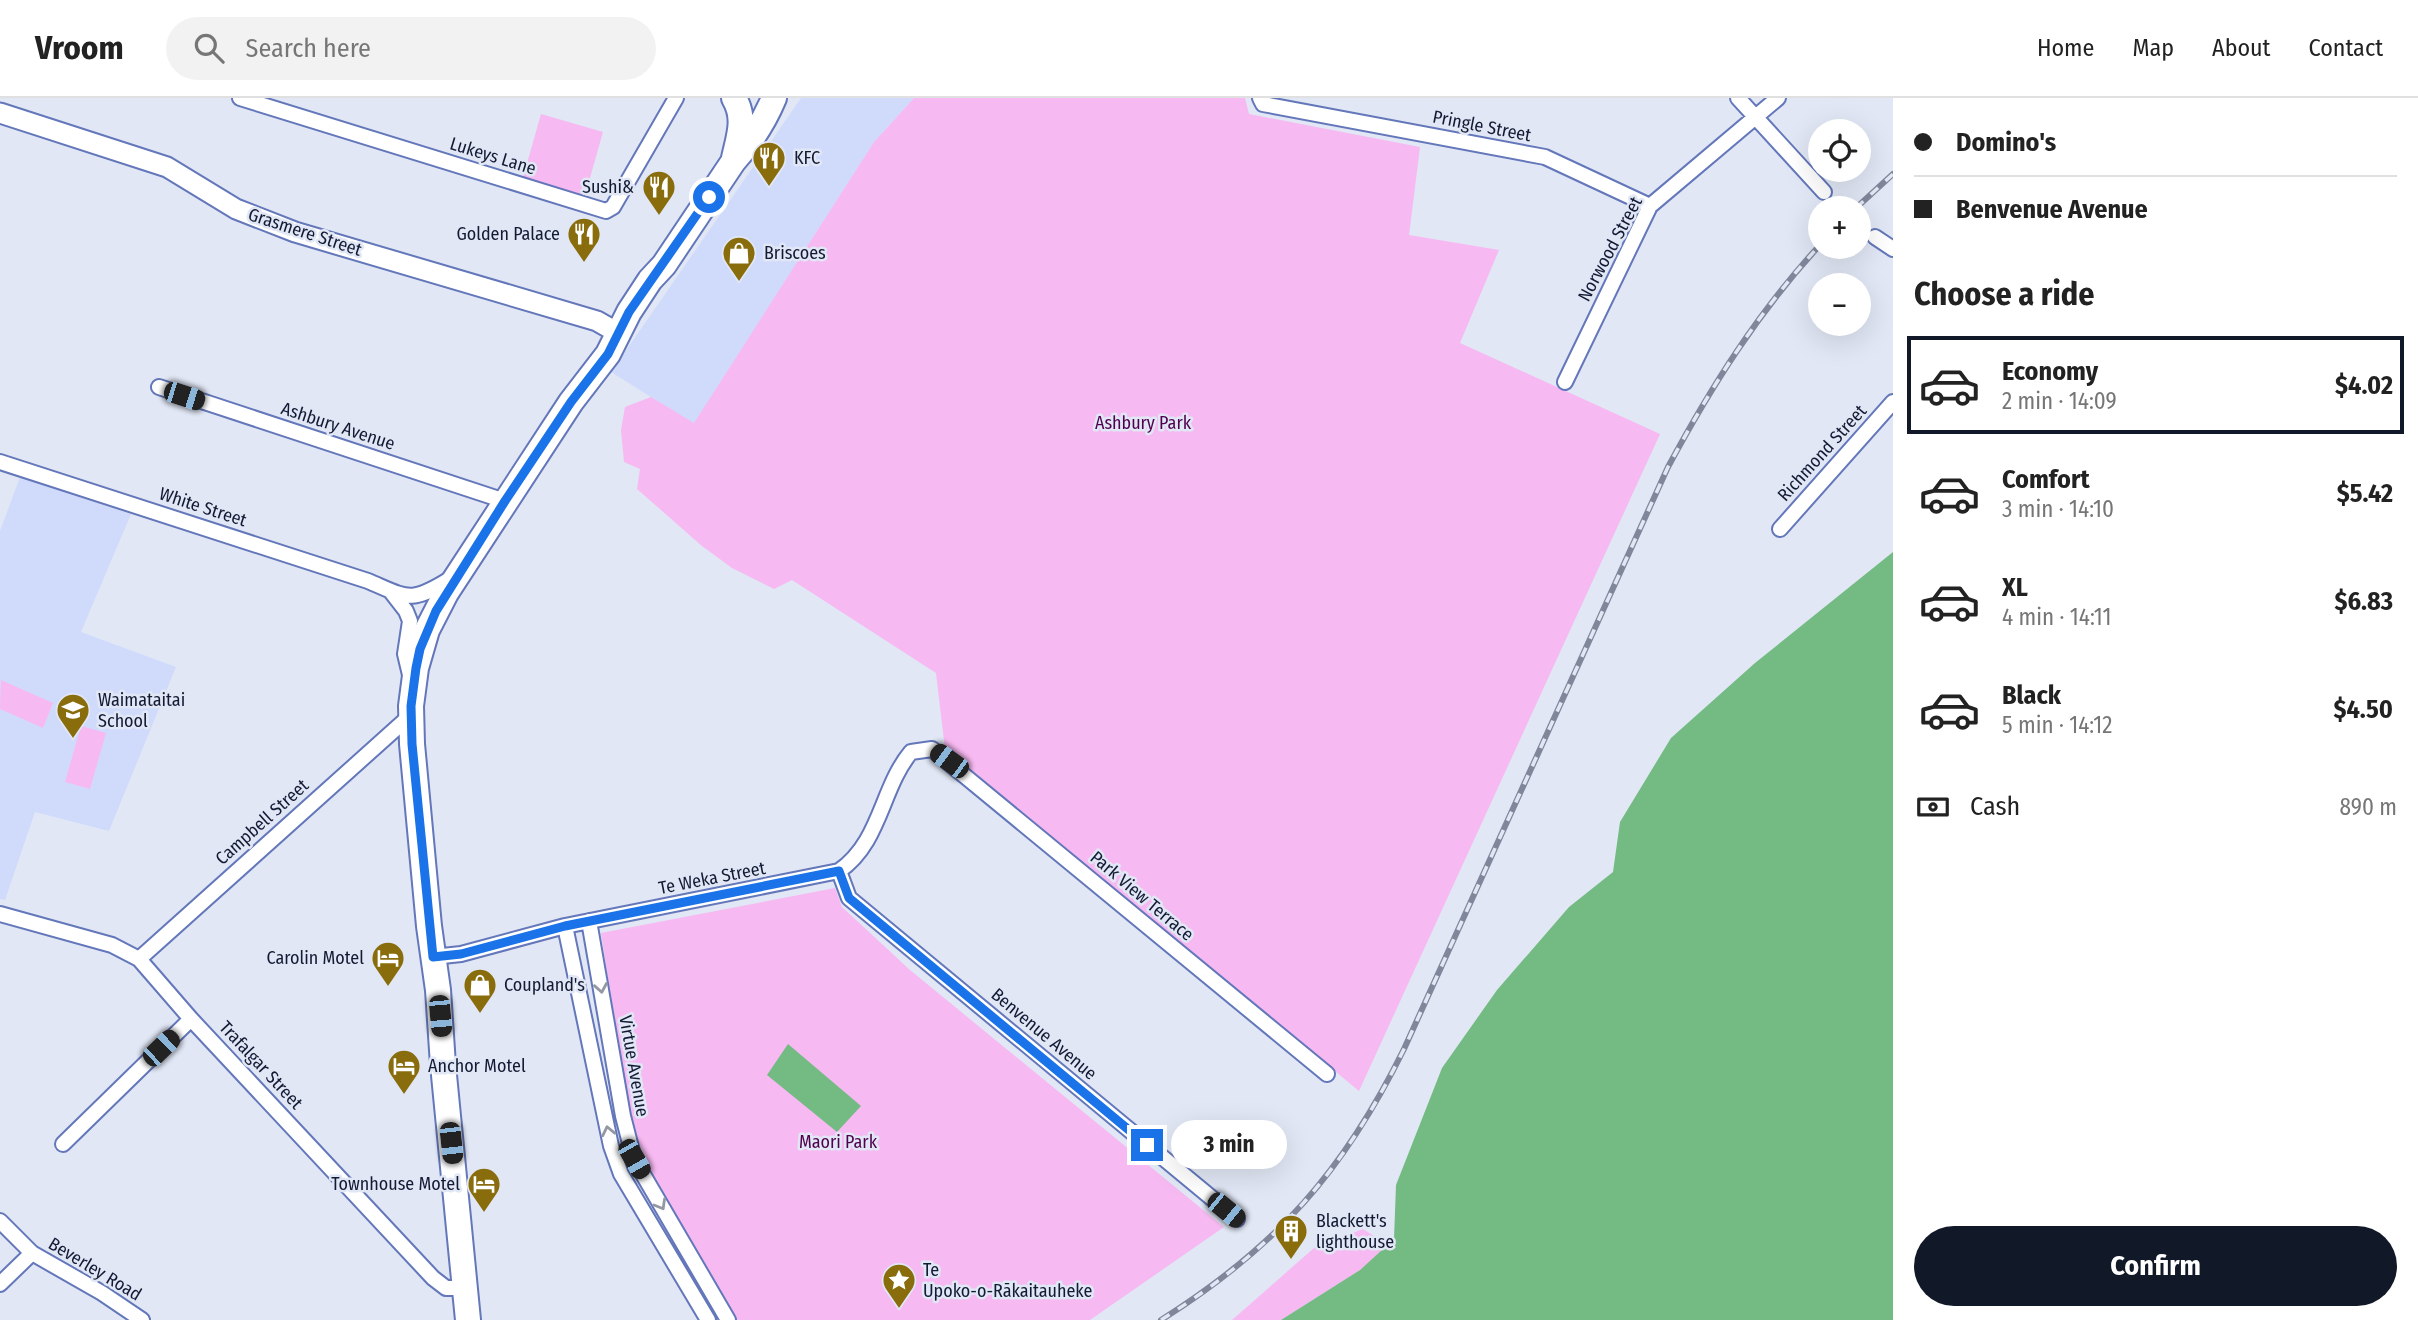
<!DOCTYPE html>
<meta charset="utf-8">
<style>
body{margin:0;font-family:"Fira Sans Condensed",sans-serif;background:#f2f2f2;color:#222;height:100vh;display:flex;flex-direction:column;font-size:26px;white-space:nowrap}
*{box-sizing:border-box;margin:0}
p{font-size:23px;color:#767676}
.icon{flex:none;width:38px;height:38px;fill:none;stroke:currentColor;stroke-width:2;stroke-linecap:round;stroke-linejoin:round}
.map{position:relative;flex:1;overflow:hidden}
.drawer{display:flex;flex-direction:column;background:#fff;width:525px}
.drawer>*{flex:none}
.guide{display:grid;align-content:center;height:154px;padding:0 21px;background:#fff}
.buttons{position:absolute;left:1808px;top:21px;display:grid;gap:14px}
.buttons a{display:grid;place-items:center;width:63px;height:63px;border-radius:50%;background:#fff;box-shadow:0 7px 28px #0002;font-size:35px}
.end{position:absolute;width:32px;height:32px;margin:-16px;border:9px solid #1a73e8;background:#fff;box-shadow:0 0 0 4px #fff}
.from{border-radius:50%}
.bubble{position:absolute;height:49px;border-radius:24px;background:#fff;box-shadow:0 7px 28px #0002;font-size:23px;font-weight:700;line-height:49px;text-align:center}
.car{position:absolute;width:21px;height:42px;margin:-21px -10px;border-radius:9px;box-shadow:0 0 5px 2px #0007;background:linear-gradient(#222 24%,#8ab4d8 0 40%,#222 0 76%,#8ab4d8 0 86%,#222 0)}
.guide b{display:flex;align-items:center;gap:24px;height:66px;font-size:26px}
.guide b+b{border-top:2px solid #e0e0e0}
.guide i{width:18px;height:18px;background:#222}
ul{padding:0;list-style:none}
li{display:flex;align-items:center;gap:21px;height:98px;margin:0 14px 10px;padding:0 7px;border:4px solid transparent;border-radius:0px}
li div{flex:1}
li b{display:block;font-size:26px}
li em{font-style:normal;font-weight:700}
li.on{border-color:#111827}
li>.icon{width:63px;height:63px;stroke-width:1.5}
h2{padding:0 21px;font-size:32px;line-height:84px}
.pay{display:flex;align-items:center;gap:18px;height:77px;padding:0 21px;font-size:26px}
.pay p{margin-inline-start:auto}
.primary-button{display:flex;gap:14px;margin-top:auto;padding:14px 21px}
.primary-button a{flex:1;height:80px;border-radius:42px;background:#111827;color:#fff;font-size:28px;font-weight:700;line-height:80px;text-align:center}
header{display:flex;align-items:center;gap:42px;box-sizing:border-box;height:98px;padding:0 35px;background:#fff;border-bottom:2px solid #e0e0e0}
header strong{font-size:33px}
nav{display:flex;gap:38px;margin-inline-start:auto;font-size:24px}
.search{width:490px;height:63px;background:#f2f2f2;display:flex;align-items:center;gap:18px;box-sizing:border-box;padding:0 24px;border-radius:38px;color:#767676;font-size:26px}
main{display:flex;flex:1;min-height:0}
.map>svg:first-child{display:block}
</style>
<header>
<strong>Vroom</strong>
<div class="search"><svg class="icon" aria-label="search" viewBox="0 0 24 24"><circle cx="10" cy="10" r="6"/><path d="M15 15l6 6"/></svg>Search here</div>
<nav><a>Home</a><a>Map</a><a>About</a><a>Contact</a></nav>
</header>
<main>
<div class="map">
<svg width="1893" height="1222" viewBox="0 0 1893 1222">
<rect width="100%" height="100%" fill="#e1e7f5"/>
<path fill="#d0dbfc" d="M801 0H914L874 44 694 326 611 274Z
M20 379 131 416 81 534 176 569 109 733 35 714 5 802 0 801V433Z"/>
<path fill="#f7b9f1" d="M914 0H1245L1249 16 1420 49 1409 137 1499 152 1460 245 1660 336 1359 993 945 651 936 575 792 482 774 491 732 470 702 448 637 391 640 371 624 364 621 332 625 309 651 299 694 325 874 44Z
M541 16 603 34 584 101 522 83Z
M1 582 53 605 43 630 0 611Z
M81 628 106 635 90 691 65 684Z
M835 790 842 809 910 872 1224 1129 1090 1222H735L658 1087 635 1037 626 1000 601 835Z
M1363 1131 1388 1147 1360 1172 1281 1222H1232L1314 1150Z"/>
<path fill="#73bb83" d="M1893 454V1222H1281L1360 1172 1394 1141 1396 1087 1442 970 1497 892 1569 809 1613 774 1620 724 1671 640 1755 565Z
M788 946 861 1008 837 1034 767 977Z"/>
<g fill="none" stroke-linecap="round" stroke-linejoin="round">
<defs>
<path id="street" d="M240 0 606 113 613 109 676 0
M1260 0 1263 6 1545 59 1650 108
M1738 0 1824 94
M1875 139 1893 151
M1565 284 1650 108 1778 0
M159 289 505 403
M0 364 368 483C408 500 410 506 450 481
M1780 431 1893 304
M392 495 406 513 410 523 405 556 410 577
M839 773 849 800 1237 1121
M0 816 112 847 139 861 191 921 433 1180 446 1190H463
M589 823 623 1018 634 1061 728 1222
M565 828 611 1048 621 1076 708 1222
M433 859 461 856 565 828 839 773C881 744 881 690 911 654L932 651 1327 976
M139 861 411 617
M63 1046 191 921
M0 1123 32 1155 102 1195 142 1222
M0 1186 32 1155"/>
<path id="secondary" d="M0 15 167 69 236 111 295 134 597 223 618 235"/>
<path id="highway" d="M734 0C746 20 739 38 734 60
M468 1222 443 967 438 892 429 828 412 646 411 608 416 570 427 532 446 495 571 304 608 256 629 214 650 182 664 167 733 64C750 45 764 24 774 0"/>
</defs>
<use href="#street" stroke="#6377ba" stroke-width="18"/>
<use href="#secondary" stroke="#6377ba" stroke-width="23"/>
<use href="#highway" stroke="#6377ba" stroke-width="28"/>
<use href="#street" stroke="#fff" stroke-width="14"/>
<use href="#secondary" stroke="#fff" stroke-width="19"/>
<use href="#highway" stroke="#fff" stroke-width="24"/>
<defs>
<path id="rail" d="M1856 110 1893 76
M1161 1222C1277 1149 1344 1073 1404 951L1668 369C1711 289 1758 214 1820 147"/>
</defs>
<use href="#rail" stroke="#80879b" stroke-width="6"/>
<use href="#rail" stroke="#e1e7f5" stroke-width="3.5" stroke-dasharray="10" stroke-linecap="butt"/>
</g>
<defs><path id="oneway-chevron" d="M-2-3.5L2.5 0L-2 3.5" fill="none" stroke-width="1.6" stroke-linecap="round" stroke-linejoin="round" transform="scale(1.75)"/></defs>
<g stroke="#9498a4">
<use href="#oneway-chevron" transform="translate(601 890) rotate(80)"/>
<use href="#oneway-chevron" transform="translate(608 1033) rotate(-102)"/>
<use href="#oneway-chevron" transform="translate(661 1107) rotate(60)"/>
</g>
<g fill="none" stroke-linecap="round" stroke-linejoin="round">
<path stroke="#1a73e8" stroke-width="9" d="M709 99 629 214 608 256 571 304 505 403 436 513 420 551 416 570 411 608 412 646 433 859 461 856 565 828 839 773 849 800 1147 1047"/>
</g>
<defs>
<symbol id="restaurant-pin" viewBox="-11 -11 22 30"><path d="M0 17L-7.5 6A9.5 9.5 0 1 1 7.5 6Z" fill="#896d0d" stroke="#e1e7f5"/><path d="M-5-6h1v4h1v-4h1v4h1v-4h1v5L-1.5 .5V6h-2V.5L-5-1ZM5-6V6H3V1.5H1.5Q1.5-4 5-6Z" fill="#fff"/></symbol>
<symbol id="shop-pin" viewBox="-11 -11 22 30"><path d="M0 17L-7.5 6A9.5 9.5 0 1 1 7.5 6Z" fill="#896d0d" stroke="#e1e7f5"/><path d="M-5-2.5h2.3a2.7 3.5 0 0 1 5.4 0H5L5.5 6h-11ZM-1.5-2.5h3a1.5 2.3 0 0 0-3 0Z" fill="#fff"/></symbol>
<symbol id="school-pin" viewBox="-11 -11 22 30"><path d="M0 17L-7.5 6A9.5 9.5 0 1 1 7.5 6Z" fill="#896d0d" stroke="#e1e7f5"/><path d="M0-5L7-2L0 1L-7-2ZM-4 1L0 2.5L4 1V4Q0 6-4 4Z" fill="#fff"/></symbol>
<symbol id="hotel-pin" viewBox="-11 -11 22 30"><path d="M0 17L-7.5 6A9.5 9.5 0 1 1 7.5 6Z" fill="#896d0d" stroke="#e1e7f5"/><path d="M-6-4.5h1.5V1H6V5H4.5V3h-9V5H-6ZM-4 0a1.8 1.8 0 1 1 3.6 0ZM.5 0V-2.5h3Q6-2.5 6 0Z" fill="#fff"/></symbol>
<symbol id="building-pin" viewBox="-11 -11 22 30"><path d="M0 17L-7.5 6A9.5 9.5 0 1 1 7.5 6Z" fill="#896d0d" stroke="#e1e7f5"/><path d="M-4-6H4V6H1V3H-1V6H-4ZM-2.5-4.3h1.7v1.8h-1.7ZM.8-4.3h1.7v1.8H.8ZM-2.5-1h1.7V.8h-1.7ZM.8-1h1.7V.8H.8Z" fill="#fff"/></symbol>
<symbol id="sight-pin" viewBox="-11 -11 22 30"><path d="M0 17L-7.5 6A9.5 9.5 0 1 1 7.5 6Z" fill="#896d0d" stroke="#e1e7f5"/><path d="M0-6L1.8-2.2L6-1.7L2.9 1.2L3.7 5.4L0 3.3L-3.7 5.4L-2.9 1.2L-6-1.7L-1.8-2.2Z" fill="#fff"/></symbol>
</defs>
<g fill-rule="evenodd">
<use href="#restaurant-pin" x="750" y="41" width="38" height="52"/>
<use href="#restaurant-pin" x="640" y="70" width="38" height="52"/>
<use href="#restaurant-pin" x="565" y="117" width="38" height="52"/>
<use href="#shop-pin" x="720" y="136" width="38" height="52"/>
<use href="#school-pin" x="54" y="593" width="38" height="52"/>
<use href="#hotel-pin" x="369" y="841" width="38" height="52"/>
<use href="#shop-pin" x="461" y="868" width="38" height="52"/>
<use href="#hotel-pin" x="385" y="949" width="38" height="52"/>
<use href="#hotel-pin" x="465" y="1067" width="38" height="52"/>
<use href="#building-pin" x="1272" y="1114" width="38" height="52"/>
<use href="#sight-pin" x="880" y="1163" width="38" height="52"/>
</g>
<g text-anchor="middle" stroke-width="5" stroke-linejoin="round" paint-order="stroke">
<g font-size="18" fill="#121a34" stroke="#e1e7f5">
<text transform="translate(1482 28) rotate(11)" y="6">Pringle Street</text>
<text transform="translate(493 58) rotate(17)" y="6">Lukeys Lane</text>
<text transform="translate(305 134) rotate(18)" y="6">Grasmere Street</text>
<text transform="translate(1610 151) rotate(-62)" y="6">Norwood Street</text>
<text transform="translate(338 328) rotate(18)" y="6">Ashbury Avenue</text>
<text transform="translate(1822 355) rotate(-48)" y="6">Richmond Street</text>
<text transform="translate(203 409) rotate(18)" y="6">White Street</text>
<text transform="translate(262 724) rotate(-42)" y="6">Campbell Street</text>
<text transform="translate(712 780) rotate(-11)" y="6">Te Weka Street</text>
<text transform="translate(1142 798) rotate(40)" y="6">Park View Terrace</text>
<text transform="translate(1044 936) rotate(40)" y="6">Benvenue Avenue</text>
<text transform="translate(261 967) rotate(47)" y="6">Trafalgar Street</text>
<text transform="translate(634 968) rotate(80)" y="6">Virtue Avenue</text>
<text transform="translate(95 1171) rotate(31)" y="6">Beverley Road</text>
</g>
<g font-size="18" fill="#121a34" stroke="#e1e7f5" text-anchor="start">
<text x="794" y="66">KFC</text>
<text x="634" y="95" text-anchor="end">Sushi&amp;</text>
<text x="560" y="142" text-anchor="end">Golden Palace</text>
<text x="764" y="161">Briscoes</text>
<text x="98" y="608">Waimataitai<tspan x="98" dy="21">School</tspan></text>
<text x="364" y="866" text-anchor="end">Carolin Motel</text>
<text x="504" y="893">Coupland's</text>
<text x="428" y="974">Anchor Motel</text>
<text x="460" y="1092" text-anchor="end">Townhouse Motel</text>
<text x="1316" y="1129">Blackett's<tspan x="1316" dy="21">lighthouse</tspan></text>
<text x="923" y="1178">Te<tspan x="923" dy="21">Upoko-o-Rākaitauheke</tspan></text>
</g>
<g font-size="18" fill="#51004f" stroke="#e1e7f5">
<text x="1143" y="331">Ashbury Park</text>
<text x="838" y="1050">Maori Park</text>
</g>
</g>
</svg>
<div class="buttons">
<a><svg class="icon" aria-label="locate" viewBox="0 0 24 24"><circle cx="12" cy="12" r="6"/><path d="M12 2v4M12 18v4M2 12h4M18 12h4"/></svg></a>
<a>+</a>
<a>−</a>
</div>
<i class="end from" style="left:709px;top:99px"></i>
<i class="end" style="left:1147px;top:1047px"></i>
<div class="bubble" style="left:1171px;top:1022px;width:116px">3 min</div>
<i class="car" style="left:184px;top:298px;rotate:108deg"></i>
<i class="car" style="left:949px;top:663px;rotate:306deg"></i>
<i class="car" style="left:440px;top:918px;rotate:175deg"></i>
<i class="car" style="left:161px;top:950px;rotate:46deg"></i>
<i class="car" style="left:451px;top:1045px;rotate:174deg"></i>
<i class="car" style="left:634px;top:1061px;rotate:150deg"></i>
<i class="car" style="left:1226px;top:1112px;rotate:129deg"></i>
</div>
<section class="drawer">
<div class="guide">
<b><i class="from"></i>Domino's</b>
<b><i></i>Benvenue Avenue</b>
</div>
<h2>Choose a ride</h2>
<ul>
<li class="on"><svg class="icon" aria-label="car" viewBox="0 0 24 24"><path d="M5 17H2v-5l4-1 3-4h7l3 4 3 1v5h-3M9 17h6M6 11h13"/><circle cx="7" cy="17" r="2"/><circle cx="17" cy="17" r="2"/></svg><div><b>Economy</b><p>2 min · 14:09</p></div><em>$4.02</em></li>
<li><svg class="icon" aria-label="car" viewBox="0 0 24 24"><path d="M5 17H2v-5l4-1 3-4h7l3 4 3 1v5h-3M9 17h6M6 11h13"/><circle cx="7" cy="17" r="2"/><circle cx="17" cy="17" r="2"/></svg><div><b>Comfort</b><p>3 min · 14:10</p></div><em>$5.42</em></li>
<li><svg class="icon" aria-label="car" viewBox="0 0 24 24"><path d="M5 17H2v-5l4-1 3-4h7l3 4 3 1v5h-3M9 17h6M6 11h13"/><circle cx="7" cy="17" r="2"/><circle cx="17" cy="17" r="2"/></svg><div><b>XL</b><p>4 min · 14:11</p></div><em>$6.83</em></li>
<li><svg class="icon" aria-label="car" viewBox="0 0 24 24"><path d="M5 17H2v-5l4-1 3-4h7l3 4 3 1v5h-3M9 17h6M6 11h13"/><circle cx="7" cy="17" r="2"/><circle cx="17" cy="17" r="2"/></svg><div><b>Black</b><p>5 min · 14:12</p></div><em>$4.50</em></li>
</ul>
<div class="pay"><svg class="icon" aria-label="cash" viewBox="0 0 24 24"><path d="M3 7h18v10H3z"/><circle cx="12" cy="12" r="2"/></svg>Cash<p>890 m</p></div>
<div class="primary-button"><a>Confirm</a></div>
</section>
</main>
